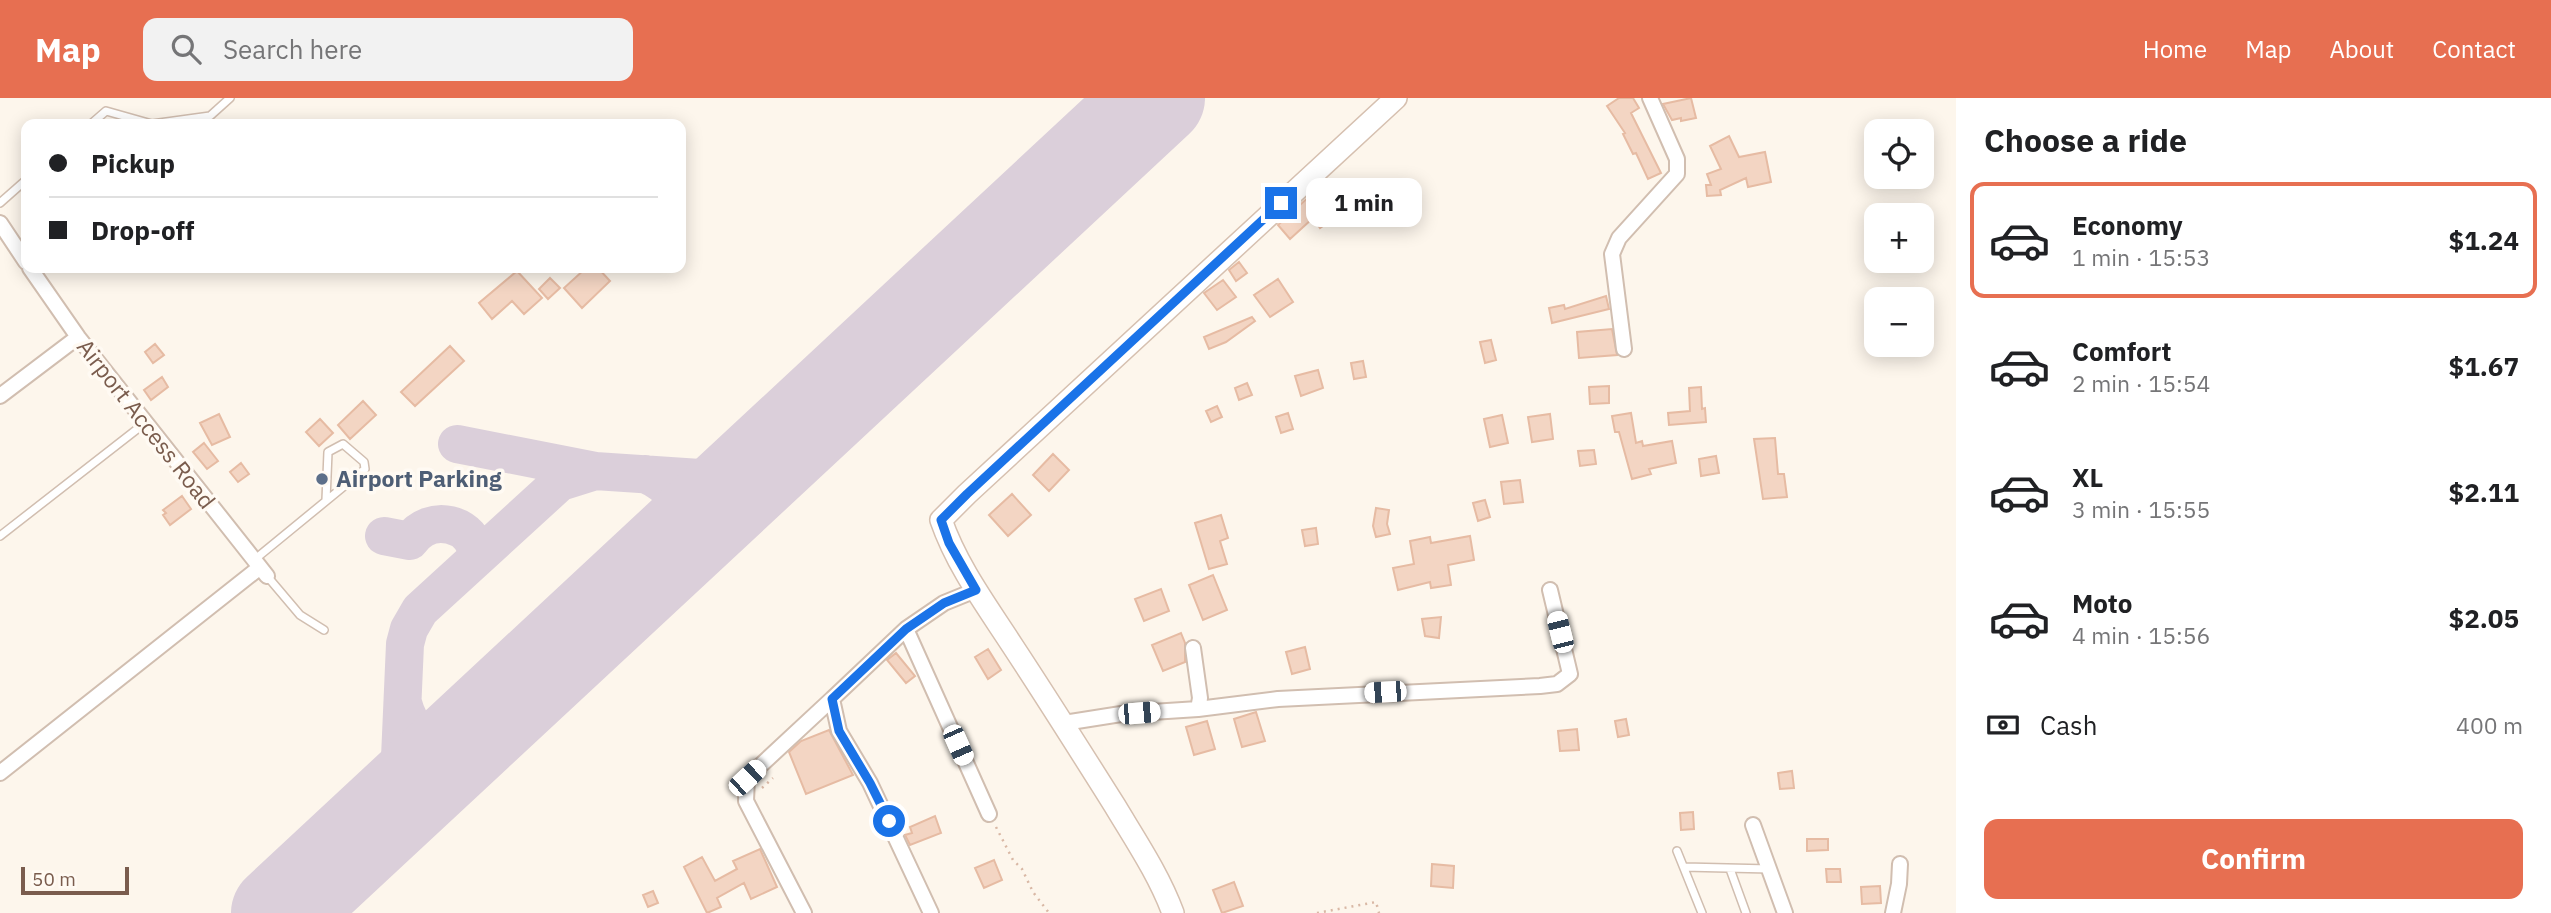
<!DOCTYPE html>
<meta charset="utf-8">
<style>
body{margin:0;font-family:"IBM Plex Sans",sans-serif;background:#f2f2f2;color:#202124;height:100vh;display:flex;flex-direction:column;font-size:26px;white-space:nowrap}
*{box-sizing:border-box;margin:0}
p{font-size:23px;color:#757577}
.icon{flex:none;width:38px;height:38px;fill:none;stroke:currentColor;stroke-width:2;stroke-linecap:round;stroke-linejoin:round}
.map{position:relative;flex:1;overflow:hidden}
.sheet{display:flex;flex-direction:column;background:#fff;width:595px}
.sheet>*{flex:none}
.banner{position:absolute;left:21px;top:21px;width:665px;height:154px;border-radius:14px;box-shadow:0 4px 18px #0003;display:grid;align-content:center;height:154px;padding:0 28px;background:#fff}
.fabs{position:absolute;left:1864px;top:21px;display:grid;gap:14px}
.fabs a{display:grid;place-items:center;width:70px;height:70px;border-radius:14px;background:#fff;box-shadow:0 4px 18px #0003;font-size:35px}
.scale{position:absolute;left:21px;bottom:18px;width:108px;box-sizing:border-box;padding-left:7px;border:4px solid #7a5c4d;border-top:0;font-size:19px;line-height:24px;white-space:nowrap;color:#7a5c4d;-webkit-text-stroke:5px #fffaf3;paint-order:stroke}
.end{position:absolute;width:32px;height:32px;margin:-16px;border:9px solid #1a73e8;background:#fff;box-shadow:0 0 0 4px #fff}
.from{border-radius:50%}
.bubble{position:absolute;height:49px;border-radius:14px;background:#fff;box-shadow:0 4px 18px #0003;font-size:23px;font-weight:700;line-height:49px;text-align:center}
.car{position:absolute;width:21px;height:42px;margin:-21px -10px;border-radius:9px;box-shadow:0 0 5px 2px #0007;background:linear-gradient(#fff 24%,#345 0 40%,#fff 0 76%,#345 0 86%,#fff 0)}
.banner b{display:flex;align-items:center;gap:24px;height:66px;font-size:26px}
.banner b+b{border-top:2px solid #e0e0e0}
.banner i{width:18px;height:18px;background:#202124}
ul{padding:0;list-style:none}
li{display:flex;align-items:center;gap:21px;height:116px;margin:0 14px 10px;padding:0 14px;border:4px solid transparent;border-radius:14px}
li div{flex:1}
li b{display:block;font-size:26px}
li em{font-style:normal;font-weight:700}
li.active{border-color:#e76f51}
li>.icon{width:63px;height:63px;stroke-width:1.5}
h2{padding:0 28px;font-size:32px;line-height:84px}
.pay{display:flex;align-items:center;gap:18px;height:77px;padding:0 28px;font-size:26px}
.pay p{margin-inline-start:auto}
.action{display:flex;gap:14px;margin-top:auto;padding:14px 28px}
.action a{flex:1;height:80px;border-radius:14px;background:#e76f51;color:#fff;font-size:28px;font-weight:700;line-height:80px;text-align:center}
header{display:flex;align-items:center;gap:42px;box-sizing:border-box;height:98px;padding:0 35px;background:#e76f51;color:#fff}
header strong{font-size:33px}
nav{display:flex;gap:38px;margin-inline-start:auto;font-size:24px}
.search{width:490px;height:63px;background:#f2f2f2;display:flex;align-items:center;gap:18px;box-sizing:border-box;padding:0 24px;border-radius:14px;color:#757577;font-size:26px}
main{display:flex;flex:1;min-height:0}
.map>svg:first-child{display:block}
</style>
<header>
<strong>Map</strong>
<div class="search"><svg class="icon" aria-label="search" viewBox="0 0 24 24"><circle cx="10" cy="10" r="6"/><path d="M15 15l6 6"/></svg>Search here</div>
<nav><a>Home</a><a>Map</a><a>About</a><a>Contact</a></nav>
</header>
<main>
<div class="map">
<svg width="1956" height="815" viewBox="0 0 1956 815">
<rect width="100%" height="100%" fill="#fdf6ec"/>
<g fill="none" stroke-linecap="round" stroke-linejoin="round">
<path stroke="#dbcfda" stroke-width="38" d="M457 346 595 373 745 383
M645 376C665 384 696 411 681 436 673 449 658 462 647 473
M384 438 410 443C430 414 474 424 478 459
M403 605C410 632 427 649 458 641 466 638 475 631 483 627
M398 705 405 546 409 531 420 512 560 384 595 373"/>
<path stroke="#dbcfda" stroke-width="98" d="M280 815 1156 0"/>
</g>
<path fill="#f3d5c3" stroke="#e6bba3" stroke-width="2" d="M1619 0H1633L1639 10 1631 15 1661 75 1648 81 1636 55 1633 56 1623 36 1625 35 1607 8Z
M1691 0 1696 20 1681 23V20L1672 22 1663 6Z
M1729 38 1739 59 1765 54 1771 84 1748 89 1746 80 1720 92 1721 97 1707 98 1706 87H1711L1707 76 1721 71 1710 48Z
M1312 96 1331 122 1320 130 1313 120 1290 141 1278 127Z
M1239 164 1247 175 1236 183 1229 172Z
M586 170H598L610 183 582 210 564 190Z
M517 173 542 200 524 216 512 203 492 221 479 205Z
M550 180 560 190 548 201 539 191Z
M1278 181 1293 204 1270 219 1254 197Z
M1223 182 1236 199 1217 212 1204 195Z
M1606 198 1609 211 1552 225 1549 210 1564 207 1565 211Z
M1252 219 1255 223 1226 244 1209 251 1204 239Z
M1612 231 1617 257 1579 260 1577 234Z
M1491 242 1496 262 1485 265 1480 244Z
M155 246 164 257 153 265 145 254Z
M450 248 464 263 415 308 401 294Z
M1363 263 1366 279 1354 281 1351 265Z
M1318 272 1323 290 1301 298 1295 278Z
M162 279 168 289 151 302 144 292Z
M1247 285 1252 297 1239 302 1235 290Z
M1609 288V305L1590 306 1589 289Z
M1701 289 1702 311 1705 310 1706 324 1669 327 1668 315 1690 313 1689 290Z
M363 303 376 317 350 341 338 327Z
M1217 308 1222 319 1211 324 1206 313Z
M1288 315 1293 331 1281 335 1276 319Z
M1631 315 1636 345 1642 343 1643 348 1672 343 1676 365 1649 371 1651 376 1632 381 1619 334H1615L1612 318Z
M219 316 230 339 212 347 200 325Z
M1550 316 1553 341 1532 344 1528 319Z
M1502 317 1508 345 1490 349 1484 321Z
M320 321 333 335 319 348 306 334Z
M1775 340 1778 376H1784L1787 399 1763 401 1754 341Z
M204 345 218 363 207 371 193 354Z
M1594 352 1596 366 1580 368 1578 353Z
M1053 356 1069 372 1049 393 1033 377Z
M1716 358 1719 375 1701 378 1699 361Z
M241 365 249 376 238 384 230 374Z
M1520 382 1523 404 1504 406 1501 384Z
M1012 396 1031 417 1008 438 989 417Z
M182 398 191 411 170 427 163 417 166 415 163 412Z
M1485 402 1490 419 1478 423 1473 405Z
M1376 410 1389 412 1387 426 1390 436 1376 439 1373 428Z
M1221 417 1228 440 1220 443 1227 466 1209 471 1195 425Z
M1316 430 1318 446 1305 448 1302 432Z
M1470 438 1474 462 1448 467 1451 487 1431 490 1430 484 1398 492 1393 470 1414 466 1410 443 1430 439 1431 445Z
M1213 477 1227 512 1203 522 1189 487Z
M1161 491 1169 513 1144 523 1135 501Z
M1441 519 1439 540 1425 538 1422 521Z
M1181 535 1185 545V564L1163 573 1152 547Z
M1305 549 1310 571 1292 576 1286 554Z
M988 551 1001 572 988 581 975 559Z
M896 555 915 578 906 585 887 562Z
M1256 614 1265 643 1242 649 1234 621Z
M1626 621 1629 637 1618 639 1615 623Z
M1207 623 1215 651 1194 657 1186 629Z
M1577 631 1579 652 1560 653 1558 633Z
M829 632 853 677 806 696 789 654 801 643Z
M1792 673 1794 690 1780 691 1778 675Z
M1693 714 1694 731 1681 732 1680 715Z
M935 718 941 735 910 747 905 737 912 735 910 729Z
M1807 741H1828V752L1807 753Z
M760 751 777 789 751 801 744 785 717 800 721 809 707 815 684 769 702 759 715 783 737 771 733 763Z
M994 762 1002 782 984 790 975 770Z
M1432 766 1454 768 1453 790 1431 788Z
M1826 771H1840L1841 784H1827Z
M1234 784 1243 808 1222 815 1213 792Z
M1880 788 1881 805 1862 806 1861 789Z
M653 793 658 805 648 809 643 797Z"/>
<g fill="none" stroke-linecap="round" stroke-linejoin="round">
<defs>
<path id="lane" d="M91 26 106 13 152 26 210 18 230 0
M0 105 26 82
M0 438 145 325
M254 462 365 371 364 364 343 346 328 354 326 402
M267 478 300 517 324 532
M1677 753 1702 815
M1684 769 1770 771
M1730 771 1746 815"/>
<path id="street" d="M0 125 26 164
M30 170 78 239 267 478
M1624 251 1612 156 1619 140 1677 76V61L1650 0
M0 298 78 239
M976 492 944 505 906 531 989 716
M906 531 832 601 839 633 870 685 931 815
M1198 611 1278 601 1540 588 1557 586 1570 576 1550 492
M1064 625 1121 616 1198 611 1200 600 1193 550
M0 675 259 470
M1753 727 1785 815
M804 815 746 703 747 680 832 601
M1893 815 1899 786 1900 766"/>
<path id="secondary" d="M1173 815C1159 777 1136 743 1115 708 1081 654 1047 600 1012 547 986 507 957 468 941 422L967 396 1396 0"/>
</defs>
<use href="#lane" stroke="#d1beb0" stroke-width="10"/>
<use href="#street" stroke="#d1beb0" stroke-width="18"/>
<use href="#secondary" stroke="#d6c0b0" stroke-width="24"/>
<path stroke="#d9b8a5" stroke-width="2.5" stroke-dasharray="2 5" stroke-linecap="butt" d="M762 690 773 680
M996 729 1013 762 1022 771 1033 794 1049 815
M1317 815 1376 804 1379 815"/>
<use href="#lane" stroke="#fff" stroke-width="7"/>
<use href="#street" stroke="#fff" stroke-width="14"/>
<use href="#secondary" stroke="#fff" stroke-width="21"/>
</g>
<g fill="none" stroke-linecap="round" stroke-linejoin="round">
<path stroke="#1a73e8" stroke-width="9" d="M889 723 870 685 839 633 832 601 906 531 944 505 976 492 949 445 941 422 967 396 1281 105"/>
</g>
<circle fill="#5c6f8a" stroke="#fffaf3" stroke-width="2.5" cx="322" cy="381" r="7"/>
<g text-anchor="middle" stroke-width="7" stroke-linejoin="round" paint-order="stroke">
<g font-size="23" fill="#7a5c4d" stroke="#fffaf3">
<text transform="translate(146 326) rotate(52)" y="8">Airport Access Road</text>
</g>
<g font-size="23" font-weight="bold" fill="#4e5e75" stroke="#fffaf3" text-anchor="start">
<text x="336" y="389">Airport Parking</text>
</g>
</g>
</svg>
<div class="fabs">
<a><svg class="icon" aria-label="locate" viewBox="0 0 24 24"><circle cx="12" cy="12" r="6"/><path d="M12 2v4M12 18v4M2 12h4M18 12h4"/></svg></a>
<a>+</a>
<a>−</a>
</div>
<div class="scale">50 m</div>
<i class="end from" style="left:889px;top:723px"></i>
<i class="end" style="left:1281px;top:105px"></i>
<div class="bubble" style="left:1306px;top:80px;width:116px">1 min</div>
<i class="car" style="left:1560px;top:534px;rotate:346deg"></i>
<i class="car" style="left:1385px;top:594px;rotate:267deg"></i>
<i class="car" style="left:1139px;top:615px;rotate:85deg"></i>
<i class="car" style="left:958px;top:647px;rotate:156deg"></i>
<i class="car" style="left:747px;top:680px;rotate:47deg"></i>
<div class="banner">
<b><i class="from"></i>Pickup</b>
<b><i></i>Drop-off</b>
</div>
</div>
<section class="sheet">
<h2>Choose a ride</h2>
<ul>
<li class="active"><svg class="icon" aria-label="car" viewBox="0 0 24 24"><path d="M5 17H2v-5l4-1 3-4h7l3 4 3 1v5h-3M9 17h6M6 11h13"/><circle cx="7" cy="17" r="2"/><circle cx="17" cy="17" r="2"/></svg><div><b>Economy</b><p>1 min · 15:53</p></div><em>$1.24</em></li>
<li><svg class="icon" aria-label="car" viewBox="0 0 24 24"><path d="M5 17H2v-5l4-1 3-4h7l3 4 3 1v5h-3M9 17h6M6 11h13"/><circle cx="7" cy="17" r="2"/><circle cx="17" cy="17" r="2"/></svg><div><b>Comfort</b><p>2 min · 15:54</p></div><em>$1.67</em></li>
<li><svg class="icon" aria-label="car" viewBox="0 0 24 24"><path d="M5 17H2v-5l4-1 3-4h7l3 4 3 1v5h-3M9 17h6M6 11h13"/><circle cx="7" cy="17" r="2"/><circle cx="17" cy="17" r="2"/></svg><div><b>XL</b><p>3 min · 15:55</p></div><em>$2.11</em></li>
<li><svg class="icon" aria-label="car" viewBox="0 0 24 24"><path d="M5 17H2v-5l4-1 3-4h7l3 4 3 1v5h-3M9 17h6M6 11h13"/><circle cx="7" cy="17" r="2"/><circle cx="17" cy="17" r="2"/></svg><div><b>Moto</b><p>4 min · 15:56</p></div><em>$2.05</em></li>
</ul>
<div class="pay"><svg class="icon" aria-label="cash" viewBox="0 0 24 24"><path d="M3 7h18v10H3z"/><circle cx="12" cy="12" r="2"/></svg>Cash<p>400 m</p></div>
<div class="action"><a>Confirm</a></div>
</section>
</main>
